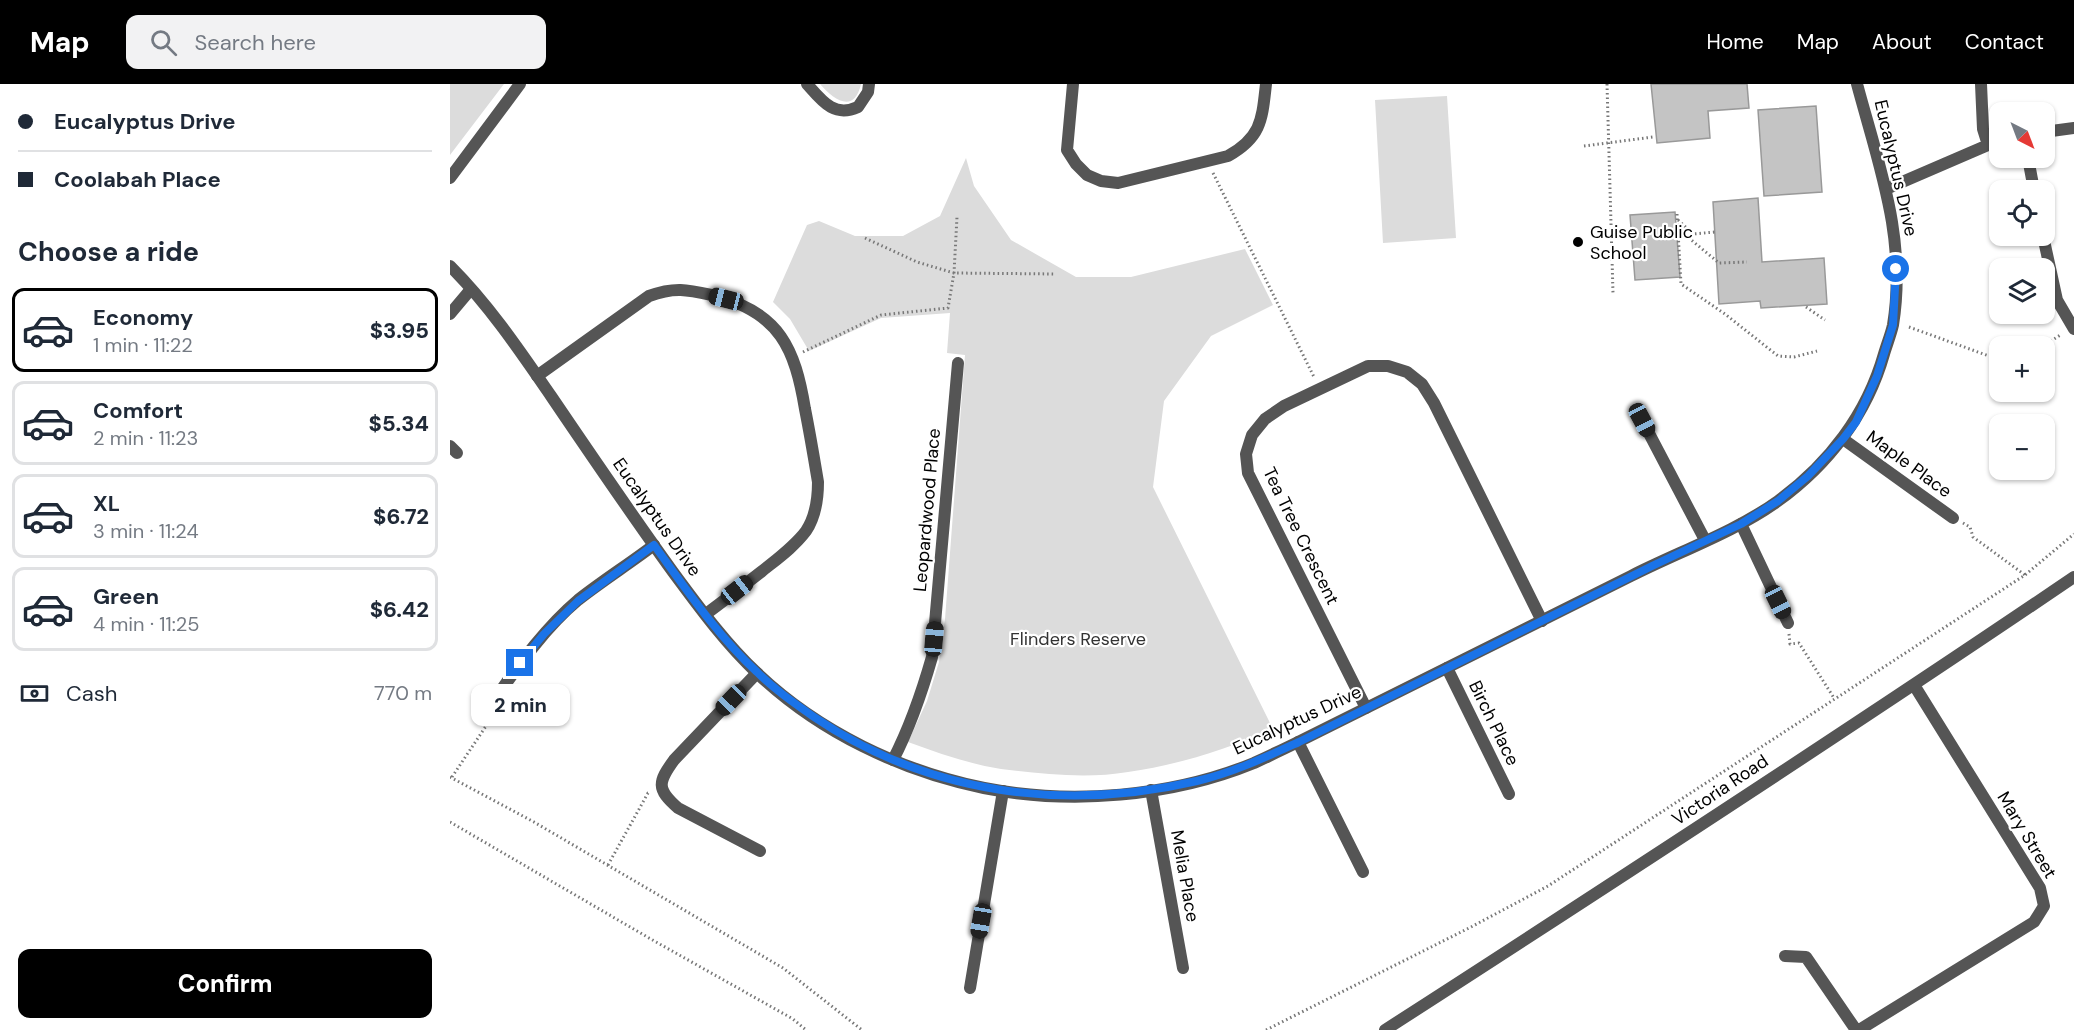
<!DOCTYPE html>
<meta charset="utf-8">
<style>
body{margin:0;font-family:"DM Sans",sans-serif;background:#f2f2f3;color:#1f2937;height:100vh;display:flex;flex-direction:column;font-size:22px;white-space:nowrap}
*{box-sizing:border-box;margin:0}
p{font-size:20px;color:#747a83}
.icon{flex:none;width:33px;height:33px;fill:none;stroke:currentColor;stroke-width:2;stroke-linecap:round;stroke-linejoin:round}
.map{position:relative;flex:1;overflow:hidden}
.panel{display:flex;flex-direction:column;background:#fff;width:450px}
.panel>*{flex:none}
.hud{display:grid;align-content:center;height:132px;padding:0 18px;background:#fff}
.needle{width:39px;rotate:138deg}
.tools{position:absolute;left:1539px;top:18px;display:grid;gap:12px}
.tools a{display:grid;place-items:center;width:66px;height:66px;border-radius:12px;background:#fff;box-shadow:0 2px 4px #0004;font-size:30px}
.end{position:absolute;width:27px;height:27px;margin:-14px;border:8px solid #1a73e8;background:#fff;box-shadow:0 0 0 3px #fff}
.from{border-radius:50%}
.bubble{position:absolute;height:42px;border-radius:12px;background:#fff;box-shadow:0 2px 4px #0004;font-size:20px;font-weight:800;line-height:42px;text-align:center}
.car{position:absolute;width:18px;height:36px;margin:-18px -9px;border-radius:8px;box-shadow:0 0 4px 2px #0007;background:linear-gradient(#222 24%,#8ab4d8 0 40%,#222 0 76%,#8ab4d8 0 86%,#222 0)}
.hud b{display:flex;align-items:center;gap:21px;height:57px;font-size:22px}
.hud b+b{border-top:2px solid #e0e1e3}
.hud i{width:15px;height:15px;background:#1f2937}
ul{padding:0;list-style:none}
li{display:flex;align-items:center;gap:18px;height:84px;margin:0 12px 9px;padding:0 6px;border:3px solid #e0e1e3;border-radius:12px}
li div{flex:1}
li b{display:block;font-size:22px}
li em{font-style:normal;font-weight:800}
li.on{border-color:#000}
li>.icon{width:54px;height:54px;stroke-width:1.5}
h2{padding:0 18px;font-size:27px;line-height:72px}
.pay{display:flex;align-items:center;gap:15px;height:66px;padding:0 18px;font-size:22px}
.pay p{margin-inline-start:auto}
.button{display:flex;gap:12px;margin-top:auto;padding:12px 18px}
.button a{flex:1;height:69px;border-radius:12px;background:#000;color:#fff;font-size:24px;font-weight:800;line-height:69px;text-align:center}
header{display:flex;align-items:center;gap:36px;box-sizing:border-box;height:84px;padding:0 30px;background:#000;color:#fff}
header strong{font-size:28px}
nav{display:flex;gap:33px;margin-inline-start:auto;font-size:21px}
.search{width:420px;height:54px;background:#f2f2f3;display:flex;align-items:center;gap:15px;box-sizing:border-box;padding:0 21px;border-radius:12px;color:#747a83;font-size:22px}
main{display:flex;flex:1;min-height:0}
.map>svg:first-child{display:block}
</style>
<header>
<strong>Map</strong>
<div class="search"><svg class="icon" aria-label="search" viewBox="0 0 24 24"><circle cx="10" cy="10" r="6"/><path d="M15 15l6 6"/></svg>Search here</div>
<nav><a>Home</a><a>Map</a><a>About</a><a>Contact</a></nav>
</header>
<main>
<section class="panel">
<div class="hud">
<b><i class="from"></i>Eucalyptus Drive</b>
<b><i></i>Coolabah Place</b>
</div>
<h2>Choose a ride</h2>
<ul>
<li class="on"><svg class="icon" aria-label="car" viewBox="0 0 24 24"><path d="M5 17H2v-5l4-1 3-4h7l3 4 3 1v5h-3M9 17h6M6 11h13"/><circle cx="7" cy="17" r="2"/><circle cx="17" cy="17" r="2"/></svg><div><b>Economy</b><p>1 min · 11:22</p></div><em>$3.95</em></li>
<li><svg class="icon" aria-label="car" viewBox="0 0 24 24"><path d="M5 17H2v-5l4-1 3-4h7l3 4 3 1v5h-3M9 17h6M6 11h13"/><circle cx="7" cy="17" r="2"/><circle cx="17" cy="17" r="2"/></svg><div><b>Comfort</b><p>2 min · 11:23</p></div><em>$5.34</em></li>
<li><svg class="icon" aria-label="car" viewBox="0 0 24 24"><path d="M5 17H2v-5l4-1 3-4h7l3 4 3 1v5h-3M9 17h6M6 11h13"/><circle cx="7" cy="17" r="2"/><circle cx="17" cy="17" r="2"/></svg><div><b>XL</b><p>3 min · 11:24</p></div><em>$6.72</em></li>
<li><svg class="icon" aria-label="car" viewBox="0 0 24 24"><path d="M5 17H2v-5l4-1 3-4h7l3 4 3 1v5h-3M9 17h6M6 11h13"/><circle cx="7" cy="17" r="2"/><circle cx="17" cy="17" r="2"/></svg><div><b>Green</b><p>4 min · 11:25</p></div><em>$6.42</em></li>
</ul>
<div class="pay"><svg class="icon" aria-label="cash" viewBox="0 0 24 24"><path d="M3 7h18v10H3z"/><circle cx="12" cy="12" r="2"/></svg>Cash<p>770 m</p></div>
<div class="button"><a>Confirm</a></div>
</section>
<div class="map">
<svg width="1624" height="946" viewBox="0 0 1624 946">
<rect width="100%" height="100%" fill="#fff"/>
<path fill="#dcdcdc" d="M0 0H54L0 71Z
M370 0H411C404 31 383 15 370 0Z
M997 12 1006 154 933 159 925 16Z
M516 74 524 102 561 156 626 193H681L795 165 823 221 761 252 714 317 703 403 823 645C777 665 728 681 678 688 637 695 592 690 551 685 519 680 488 669 458 658L477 617 489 578 495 535 515 271 497 269 500 229 431 234 359 267 340 235 323 218 357 141 369 137 405 152H453L490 132Z"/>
<path fill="#c4c4c4" stroke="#999" stroke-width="1.5" d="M1201 0H1297L1299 24 1258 27 1260 54 1207 59Z
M1366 22 1372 108 1314 112 1308 26Z
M1308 114 1312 178 1374 174 1377 220 1311 224 1310 217 1269 220 1263 118Z
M1225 128 1230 193 1185 196 1180 131Z"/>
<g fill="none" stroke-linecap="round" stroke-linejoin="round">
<path stroke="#777" stroke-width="3" stroke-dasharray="1.5 3" stroke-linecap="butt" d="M1157 0 1163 209
M1134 62 1203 53
M763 89 864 293
M1227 130 1231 200 1275 230 1328 272 1344 273 1367 267
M1228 136 1243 150 1265 148
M1228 145 1269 179 1297 178
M415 154 467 178 504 189 606 190
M1356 223 1375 236
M1459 243 1550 276
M1593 262 1612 250
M353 268 431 231 498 224 504 189 507 133
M1513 439 1520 443 1523 453 1575 491
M1339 550 1340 560 1349 559 1384 614
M0 693 84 738 333 884 412 946
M2 693 36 642 27 628 36 620
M0 738 199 854 343 935 356 946
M158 781 198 709 201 708
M816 946 1021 843 1098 802 1575 491 1624 450"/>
<path stroke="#555" stroke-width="12" d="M357 0C372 17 384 34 408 23L418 8 419 0
M623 0 617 66 626 80 637 91 651 97 668 99 778 72C812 53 812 35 816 0
M1531 0 1533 45 1538 61
M1594 48 1624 44
M1578 74 1584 106
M1436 105 1538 61 1550 59
M1593 152 1607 216 1624 245
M0 230 21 205
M87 292 199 212C226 202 239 206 266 212 330 229 345 265 355 325 360 350 364 374 368 398 368 415 366 432 356 447 344 463 327 475 311 488 293 502 275 516 256 530
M1192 336 1255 456
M1393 355 1503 434
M0 362 7 369
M1291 440 1338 539
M997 584 1059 710
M307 589 224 676C208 698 206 705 228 724L310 767
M47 612C71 578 96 543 128 516 152 497 179 480 204 461
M916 624 798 389 796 370 802 351 815 335 834 322 918 282H938L957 288 972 300 984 319 1092 537
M848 658 913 788
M443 676C460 643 472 608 482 573L508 279
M701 706 733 884
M1335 872 1356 873 1406 946
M520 904 553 707
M935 946C1166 797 1397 647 1624 493
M1409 946 1584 838 1594 822 1590 804 1464 601"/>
<path stroke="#555" stroke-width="12" d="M0 94 70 0
M0 182C39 221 70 267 101 312 141 371 181 430 223 488 249 523 275 559 307 589 369 648 451 687 534 704 621 721 721 713 804 679 819 672 834 665 848 658 959 602 1070 548 1181 492 1228 468 1285 448 1328 417 1379 380 1417 330 1434 270 1437 260 1441 250 1443 241 1457 155 1429 82 1407 0"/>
</g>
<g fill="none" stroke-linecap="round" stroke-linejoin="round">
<path stroke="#1a73e8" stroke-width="8" d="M70 579 94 550 128 517 204 461C236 505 267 551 307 588 324 605 344 619 364 633 478 710 614 728 747 697 782 689 816 673 849 658L1202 482 1291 440 1328 417 1358 392 1393 355 1406 338 1427 292 1443 241 1446 185"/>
</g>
<circle fill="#000" stroke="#fff" stroke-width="2" cx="1128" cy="158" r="6"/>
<g text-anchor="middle" stroke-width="4.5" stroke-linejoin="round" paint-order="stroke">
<g font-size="18" fill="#000" stroke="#fff">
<text transform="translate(1446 84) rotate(77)" y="6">Eucalyptus Drive</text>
<text transform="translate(1459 380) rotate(36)" y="6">Maple Place</text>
<text transform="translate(477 426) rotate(-85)" y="6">Leopardwood Place</text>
<text transform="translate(207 433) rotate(55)" y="6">Eucalyptus Drive</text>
<text transform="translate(851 452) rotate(64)" y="6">Tea Tree Crescent</text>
<text transform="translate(847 636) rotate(-25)" y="6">Eucalyptus Drive</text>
<text transform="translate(1044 639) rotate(64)" y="6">Birch Place</text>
<text transform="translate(1270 706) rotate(-34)" y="6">Victoria Road</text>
<text transform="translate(1577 751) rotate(59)" y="6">Mary Street</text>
<text transform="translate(735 792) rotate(80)" y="6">Melia Place</text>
</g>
<g font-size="18" fill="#000" stroke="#fff" text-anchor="start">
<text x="1140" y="154">Guise Public<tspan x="1140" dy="21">School</tspan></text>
</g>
<g font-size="18" fill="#333" stroke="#fff">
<text x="628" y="561">Flinders Reserve</text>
</g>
</g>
</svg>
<div class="tools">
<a><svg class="needle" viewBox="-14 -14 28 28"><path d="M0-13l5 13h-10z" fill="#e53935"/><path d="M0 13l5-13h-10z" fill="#747a83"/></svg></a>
<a><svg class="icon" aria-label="locate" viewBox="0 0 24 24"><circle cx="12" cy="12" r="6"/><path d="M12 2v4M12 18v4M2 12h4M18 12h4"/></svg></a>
<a><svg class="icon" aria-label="layers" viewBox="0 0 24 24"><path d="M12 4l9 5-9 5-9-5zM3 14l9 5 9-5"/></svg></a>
<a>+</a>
<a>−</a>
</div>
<i class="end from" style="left:1446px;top:185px"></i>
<i class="end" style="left:70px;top:579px"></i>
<div class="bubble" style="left:21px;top:600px;width:99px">2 min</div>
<i class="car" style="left:276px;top:215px;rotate:284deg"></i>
<i class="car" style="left:1192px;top:336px;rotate:152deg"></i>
<i class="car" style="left:287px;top:506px;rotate:52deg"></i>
<i class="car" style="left:1328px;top:518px;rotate:154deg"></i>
<i class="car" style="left:484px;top:555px;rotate:5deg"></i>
<i class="car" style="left:281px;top:616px;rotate:224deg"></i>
<i class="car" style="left:531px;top:837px;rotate:190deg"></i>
</div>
</main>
